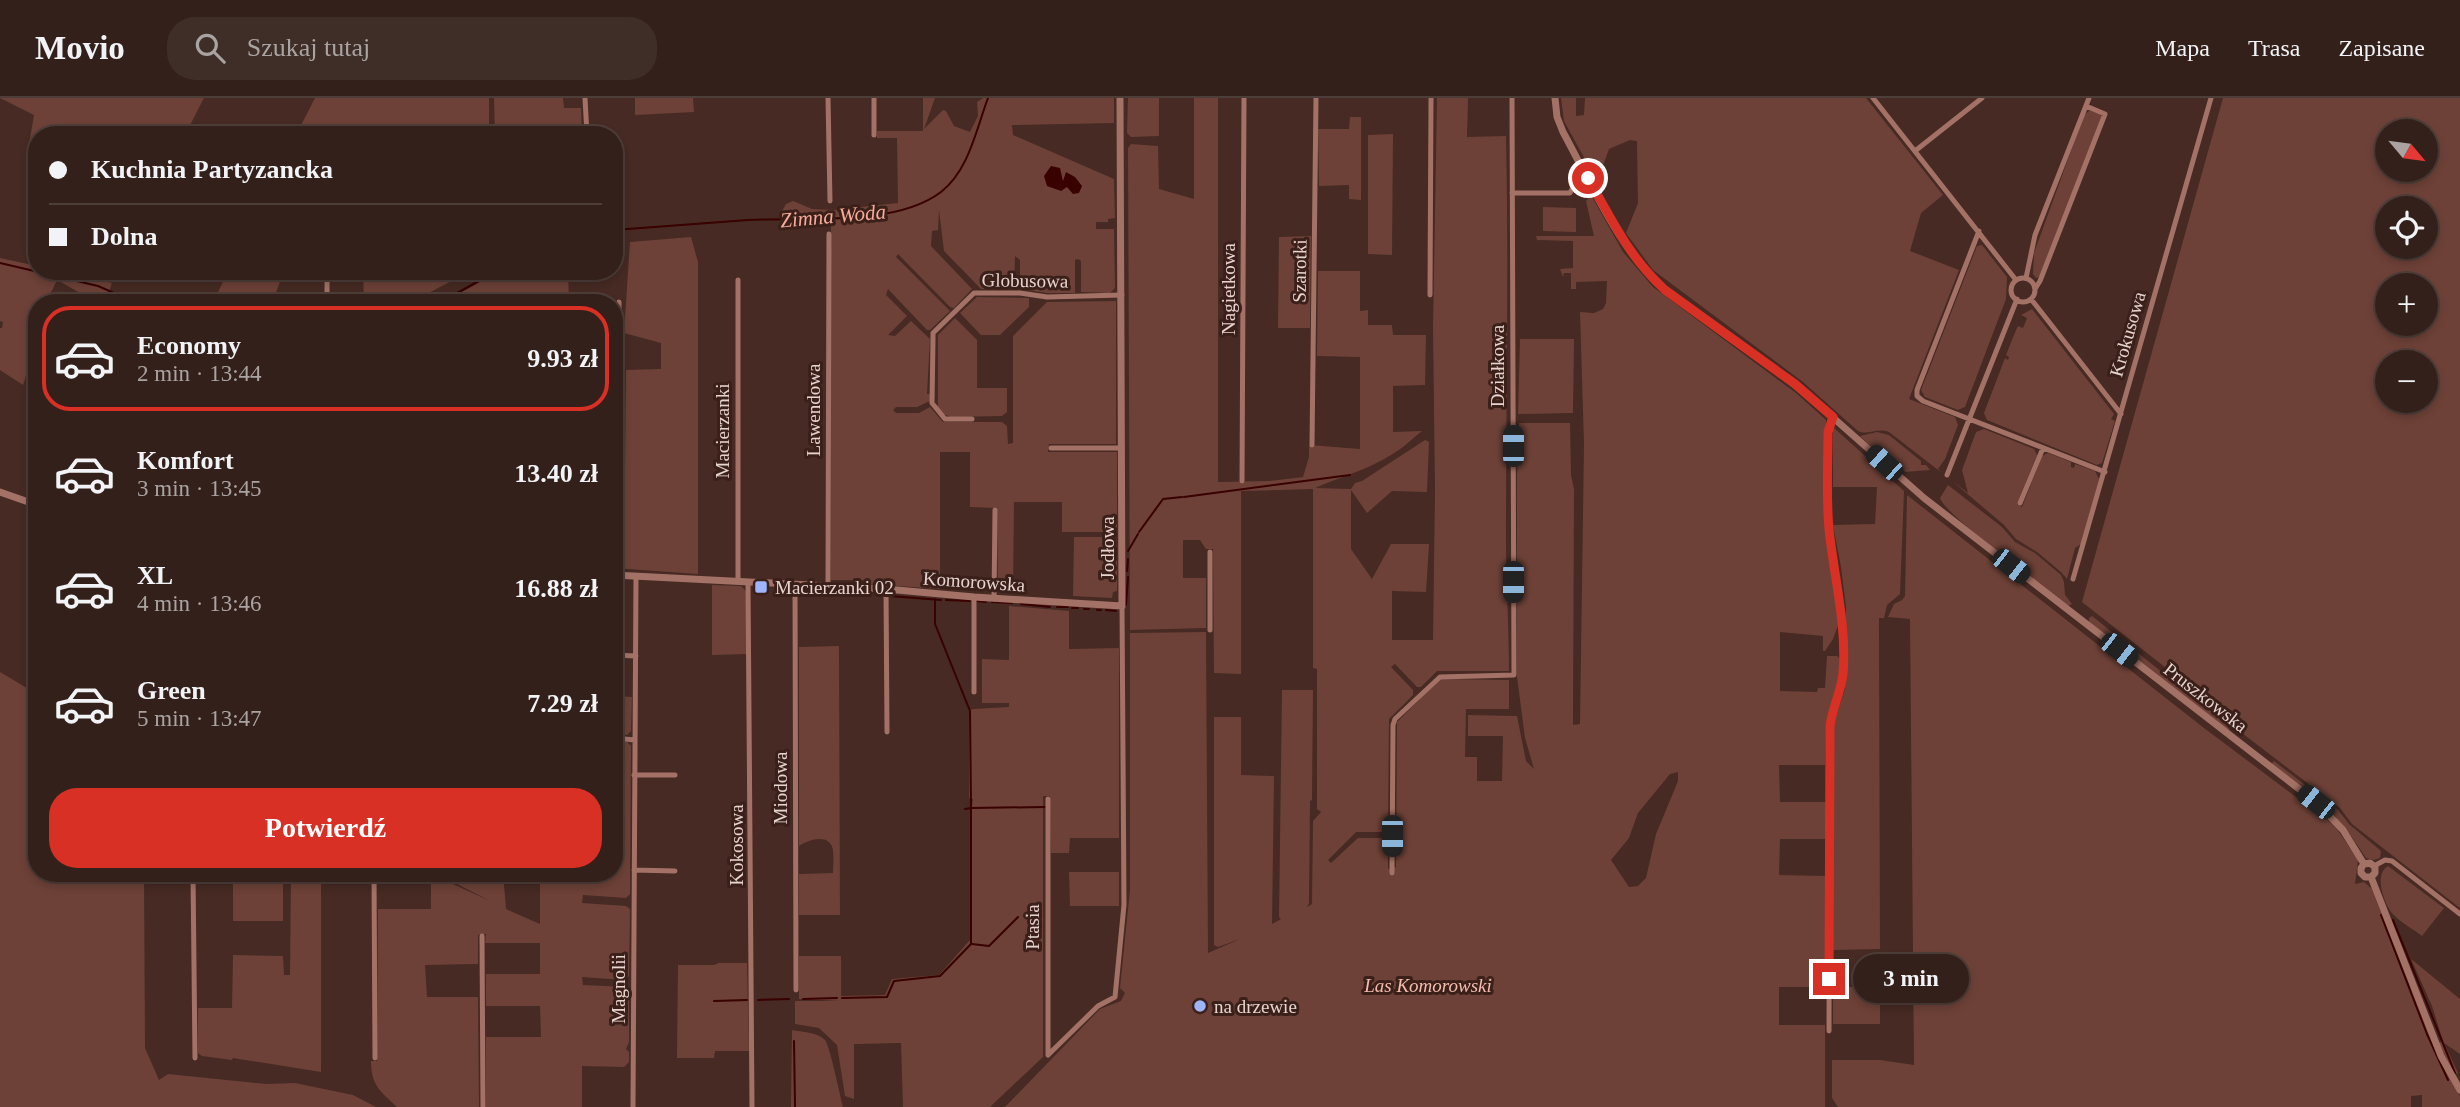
<!DOCTYPE html>
<html lang="pl">
<meta charset="utf-8">
<style>
body{margin:0;font-family:"Times New Roman",serif;background:#3f2d27;color:#f1f3f6;height:100vh;display:flex;flex-direction:column;font-size:26px;white-space:nowrap}
*{box-sizing:border-box;margin:0}
p{font-size:23px;color:#a9a3a2}
.icon{flex:none;width:38px;height:38px;fill:none;stroke:currentColor;stroke-width:2;stroke-linecap:round;stroke-linejoin:round}
.map{position:relative;flex:1;overflow:hidden}
.panel{position:absolute;left:28px;top:196px;width:595px;height:588px;display:flex;flex-direction:column;background:#34201a;border-radius:28px;box-shadow:0 4px 10px #0003,0 0 0 2px #4e3e39}
.panel>*{flex:none}
.banner{position:absolute;left:28px;top:28px;width:595px;height:154px;border-radius:28px;box-shadow:0 4px 10px #0003,0 0 0 2px #4e3e39;display:grid;align-content:center;height:154px;padding:0 21px;background:#34201a}
.needle{width:46px;rotate:119deg}
.buttons{position:absolute;left:2375px;top:21px;display:grid;gap:14px}
.buttons a{display:grid;place-items:center;width:63px;height:63px;border-radius:50%;background:#34201a;box-shadow:0 4px 10px #0003,0 0 0 2px #4e3e39;font-size:35px}
.end{position:absolute;width:32px;height:32px;margin:-16px;border:9px solid #d93025;background:#fff;box-shadow:0 0 0 4px #fff}
.from{border-radius:50%}
.bubble{position:absolute;height:49px;border-radius:24px;background:#34201a;box-shadow:0 4px 10px #0003,0 0 0 2px #4e3e39;font-size:23px;font-weight:600;line-height:49px;text-align:center}
.car{position:absolute;width:21px;height:42px;margin:-21px -10px;border-radius:9px;box-shadow:0 0 5px 2px #0007;background:linear-gradient(#222 24%,#8ab4d8 0 40%,#222 0 76%,#8ab4d8 0 86%,#222 0)}
.banner b{display:flex;align-items:center;gap:24px;height:66px;font-size:26px}
.banner b+b{border-top:2px solid #4e3e39}
.banner i{width:18px;height:18px;background:#f1f3f6}
ul{padding:12px 0 0;list-style:none}
li{display:flex;align-items:center;gap:21px;height:105px;margin:0 14px 10px;padding:0 7px;border:4px solid transparent;border-radius:28px}
li div{flex:1}
li b{display:block;font-size:26px}
li em{font-style:normal;font-weight:600}
li.selected{border-color:#d93025}
li>.icon{width:63px;height:63px;stroke-width:1.5}
.button{display:flex;gap:14px;margin-top:auto;padding:14px 21px}
.button a{flex:1;height:80px;border-radius:28px;background:#d93025;color:#fff;font-size:28px;font-weight:600;line-height:80px;text-align:center}
header{display:flex;align-items:center;gap:42px;box-sizing:border-box;height:98px;padding:0 35px;background:#34201a;border-bottom:2px solid #4e3e39}
header strong{font-size:33px}
nav{display:flex;gap:38px;margin-inline-start:auto;font-size:24px}
.search{width:490px;height:63px;background:#3f2d27;display:flex;align-items:center;gap:18px;box-sizing:border-box;padding:0 24px;border-radius:28px;color:#a9a3a2;font-size:26px}
.map>svg:first-child{display:block}
</style>
<header>
<strong>Movio</strong>
<div class="search"><svg class="icon" aria-label="search" viewBox="0 0 24 24"><circle cx="10" cy="10" r="6"/><path d="M15 15l6 6"/></svg>Szukaj tutaj</div>
<nav><a>Mapa</a><a>Trasa</a><a>Zapisane</a></nav>
</header>
<div class="map">
<svg width="2460" height="1009" viewBox="0 0 2460 1009">
<rect width="100%" height="100%" fill="#462a23"/>
<path fill="#6d4137" fill-rule="evenodd" d="M0 0H204L185 37H37V50L29 46 34 17Z
M315 0H489V37H360V34L357 37H296Z
M494 0H563L564 10H581L582 37H495Z
M635 0H693L694 14 635 17Z
M923 0H935L924 31 943 12 946 13 954 28 970 34 978 18 977 4 983 0H1114V25L1012 27 1013 37 1114 81 1115 120 1108 121V124H1096V131H1114L1115 190 1110 195 1081 194V163L1078 161 1075 162V195H1047L1020 191V162L1015 158 1014 191H981L944 153 939 112 938 132 932 133 931 148 972 191 954 210 950 209 898 156 896 159 950 213 930 232H927L888 191 886 197 907 218 888 237 895 238 911 223 930 241 927 296H930V303L917 309H896L893 312 896 315H919L930 309 943 324H1002L1007 328 1008 346 1013 345V238L1047 204 1116 203V346H1049L1048 354H1117V430L1113 434H1062V404H1014L1013 495 998 494 997 410 970 409V354H940V491L871 486V482H831V124L827 117 784 119 782 113 786 106 793 103 812 111 833 112 898 105 897 40H877V33H923Z
M1128 0H1159V38L1131 39 1127 35Z
M1194 0H1218V384L1269 383 1303 379 1309 359V347L1360 351V259L1317 258 1318 173H1360V213L1368 212V227H1392L1393 237H1426L1425 287 1393 288V334L1422 333C1412 341 1402 351 1391 357 1367 372 1340 379 1315 390L1351 391 1355 385 1362 383 1425 342 1429 344 1427 394 1392 393 1367 415 1351 392V451L1372 481 1391 446H1429L1426 494 1392 493V542H1433L1435 393 1433 230 1437 0H1468L1467 39 1506 38C1509 172 1506 305 1506 438 1506 485 1509 529 1509 573H1437L1421 589H1417L1395 566 1391 569 1413 592V597L1389 621 1388 734H1356L1328 762 1331 765 1358 740H1388V771L1396 769 1397 624 1440 581 1509 582V611H1466L1465 659H1477V683H1502L1503 638H1468V617L1517 618 1526 663 1534 671 1525 640 1517 579V377L1519 325H1570L1571 377 1574 391 1573 627 1580 626 1584 346 1580 214 1594 215 1603 211 1606 205 1607 183 1576 184V191H1571V175H1564L1563 179 1560 171 1573 170V143L1537 142 1536 138H1594L1586 103 1591 97 1623 154 1653 189 1796 295 1826 322V391L1839 525 1833 541 1825 553H1823V538L1780 534V593L1817 594 1818 590H1825L1827 558H1837L1840 561 1839 582 1826 627 1825 667H1779L1780 704H1826V741H1780L1779 777 1826 778 1825 889H1779V927H1825V1009H1005L1100 911 1121 903 1125 895 1120 890 1130 792V535L1206 534 1208 855 1240 841 1218 849 1214 847V619H1241V677L1274 678 1272 826 1281 821 1279 819 1282 592H1313L1312 702 1310 703 1309 805 1307 809 1312 806 1313 723 1321 714 1317 711V571L1313 570V391L1241 393V576L1214 575 1213 451H1206L1200 442H1183V480H1206V530L1130 532 1128 50 1131 46 1158 48 1159 91 1194 101ZM1678 674V683L1656 736 1646 780 1638 788 1629 789 1611 762 1629 740 1638 715 1670 676Z
M1561 0H1576V18L1584 17 1585 0H1866L1943 97 1921 115 1910 153 1959 172 1909 301 1955 319 1958 327 1945 361 1938 371 1942 375 1889 334C1877 329 1868 338 1858 333L1803 284 1653 172 1626 135 1638 105 1637 43 1630 42 1609 51 1604 65 1592 74 1564 23Z
M2223 0H2460V810L2352 726 2340 710 2238 632 2240 628 2082 504ZM2387 33H2426V72H2387ZM2387 110H2426V149H2387ZM2387 187H2426V226H2387ZM2387 264H2426V303H2387Z
M2090 12 2102 17V20L2039 179 2036 180 2033 176 2034 155 2084 17Z
M1350 19H1361V102L1349 101V87L1319 88 1318 31H1349Z
M1393 36 1392 157 1368 156V37Z
M1543 109 1576 110V134L1543 133Z
M1311 138 1310 230H1278L1279 139Z
M691 139 698 164V476L614 470V368L625 367 626 272 661 271V245L624 235 630 144Z
M1982 147 2007 179 2006 201 1965 309 1958 312 1925 299 1921 292 1977 148Z
M0 160 37 168V173H59L112 185 105 205H90L91 201 57 182 46 205H37L35 229 37 246C27 259 29 273 23 287L0 272V230H2L3 224 0 223Z
M228 173H284L272 205H213Z
M363 173H471L409 205H364Z
M500 173H568L569 205H498V194L490 198V205H442Z
M977 199 1029 200V209L1000 237H981L960 215Z
M2032 211 2114 316 2111 321 2115 323 2102 365 2097 367 1987 322 1984 315 2005 260 2008 262 2009 259 2006 257 2016 232 2018 228 2023 230 2027 220 2021 217Z
M955 220 977 242V290H1007V314L1002 318 951 319 943 316 938 309V237Z
M1520 241H1574L1573 315 1518 316Z
M1833 329 1904 393 1900 496 1887 507 1884 520H1879L1880 851 1833 852V628L1845 591 1846 509 1841 469 1833 427 1875 426 1877 389H1833Z
M1984 331 2034 351 2037 357 2017 406 2022 409 2042 358 2048 355 2071 364V369L2074 370 2075 366 2095 373 2099 381 2081 446 2075 450 2067 481 2061 474 2037 454 2016 441 2004 427 1951 382 1968 395 1962 372 1976 334Z
M1877 334 1889 337 1921 363V367H1926L1930 372 1905 374 1901 368 1898 369 1883 360 1860 338Z
M1948 387 2002 429 2015 444 2035 455 2061 477 2064 484 2065 497 2072 506 2068 508C2047 492 1945 417 1940 400Z
M1907 397 2204 630 2308 708 2311 706 2337 731 2358 762 2355 786 2364 784 2372 791 2409 890H2412L2448 978 2460 998V1009H2422V997L2411 998V1009H1838L1832 1000V962H1880L1914 967 1910 521 1888 519 1894 506 1902 502 1905 498Z
M1074 439H1113L1117 443V493L1113 494 1112 500 1073 498Z
M712 487 741 488 746 493 747 556 712 557Z
M1009 508 1069 513V551L1119 550V740H1070L1069 755H1051L1050 698H1043V959L990 1009H903L901 945 854 946V1001L845 998 837 947 819 930 795 926V903H841L799 901V858H841V898L885 897 892 881 939 877 970 842V722L973 701 969 700V613L973 611 1009 609V605H982V561L1009 562Z
M2092 518 2223 623 2230 632 2221 630 2089 525V520Z
M839 548 840 817H799V776L833 775C833 768 834 759 833 752 830 735 809 741 799 748V549Z
M0 574 37 596V775H144L145 950 159 982 168 976 266 986 295 985 353 997 376 1009H0Z
M614 598 632 599 631 633 627 637 614 636Z
M614 643 627 644 631 648 630 796 626 800 583 797 582 805 626 808 630 811 629 878 625 882 582 879 583 887 626 889 629 893V944L626 951 629 954V964L624 969 582 968V1009H486V939H541L540 908H486V876H540V845H485L486 836 478 837V866L425 867 427 899H478L479 1009H397C380 993 371 987 371 963H377L378 811H431V776L490 803 436 775H503L506 811 540 826V775H614Z
M2274 663 2338 712 2349 726 2381 753 2380 760 2374 762 2366 760 2349 735 2332 715 2271 666Z
M2388 768 2444 810 2422 838C2413 831 2398 823 2391 814 2383 802 2374 776 2388 768Z
M1069 774H1119V808H1070Z
M233 775H283V823H233Z
M291 775H321V974L233 960 232 962 202 958 198 955V910H232L233 857 283 858 284 877H290Z
M2411 861 2460 901V956L2444 945 2458 975 2454 976 2439 945 2443 943 2432 908Z
M719 865H747L749 953H715L714 960H677L678 867H714Z
M1833 889H1880V926H1833Z
M792 932C802 934 817 934 825 942 830 948 840 998 843 1009H791Z"/>
<path fill="#390100" d="M1051 68 1060 70 1063 83 1066 74 1075 79 1082 88 1079 95 1073 96 1067 89 1061 93 1047 88 1044 78Z"/>
<g fill="none" stroke-linecap="round" stroke-linejoin="round">
<path stroke="#390100" stroke-width="2" d="M614 132C659 129 703 125 748 122 804 119 895 129 941 94 969 72 976 32 988 0
M0 165 98 188 137 205
M439 205 497 173
M1184 399 1350 377
M1139 434 1163 401 1182 399
M1128 453 1138 436
M1127 473 1128 461
M890 498 941 502
M935 501V526L970 613 971 710 965 711
M946 502 970 503
M977 503 986 504
M992 504 1012 505
M1021 506 1050 509
M1126 507 1128 479
M1057 509H1068
M1072 510H1078
M1084 511H1089
M1097 512H1101
M1106 512 1116 513
M2381 817 2427 936 2448 982
M2393 822 2455 975
M972 846 989 848 1018 819
M842 900 887 899 894 883 940 878 971 846V710L1045 709
M803 901 837 900
M758 902 789 901
M714 903 747 902
M794 943 795 1009"/>
<path stroke="#a47166" stroke-width="5" d="M585 0 587 37
M828 0 830 103
M874 0V37
M1873 0 2016 182
M1915 53 1982 0
M1512 95H1570L1573 89 1589 81
M1979 133 1917 292V298L1923 303 2105 374
M327 173V205
M2026 180 2035 137 2089 0
M2011 192a12 12 0 1 1 24 0a12 12 0 1 1-24 0Z
M738 182V483
M2035 191 2040 183 2105 16 2086 8
M1430 197 1431 0
M2031 201 2121 316
M619 204 618 446 620 477
M972 321H945L932 305 933 241V235L974 195H1020L1047 199 1122 197
M1312 347 1316 0
M1051 350H1122
M1947 377 2017 201
M1242 383 1244 0
M2020 405 2043 350
M2073 481 2211 0
M748 484 752 1009
M795 487 796 892
M828 488 829 136
M886 491 887 634
M974 499V594
M994 501 995 412
M1210 532V454
M614 557 636 558
M614 640 635 642
M634 677H675
M2374 768 2385 762 2392 763 2460 816
M634 772 675 773
M193 775 195 960
M374 775 375 960
M1392 775 1393 627 1395 621 1440 579 1514 577 1512 0
M482 838 483 1009
M1829 933 1830 628C1832 610 1841 594 1843 576 1847 527 1834 479 1829 431 1826 399 1828 366 1828 334L1833 319
M1048 957 1098 908 1115 899 1124 807 1122 508
M1048 957V701
M633 1009 636 478"/>
<path stroke="#a47166" stroke-width="7" d="M1555 0 1557 19 1563 34C1593 89 1618 150 1665 192L1795 286 1924 400 2316 704 2343 732 2364 766
M0 394 37 407
M614 477 886 491 974 499 1122 508 1120 0
M2364 766 2370 765 2375 769V775L2371 779
M2364 766 2361 770V775L2365 779H2371
M2371 779 2441 958 2460 992"/>
</g>
<g fill="none" stroke-linecap="round" stroke-linejoin="round">
<path stroke="#d93025" stroke-width="9" d="M1588 80C1613 123 1628 158 1665 192L1795 286 1833 319 1828 334C1828 366 1826 399 1829 431 1834 479 1847 527 1843 576 1841 594 1832 611 1830 628L1829 881"/>
</g>
<g fill="#9eb4fd" stroke="#3b201a" stroke-width="2.5">
<rect x="754" y="482" width="14" height="14" rx="3.5"/>
<circle cx="1200" cy="908" r="7"/>
</g>
<g text-anchor="middle" stroke-width="6" stroke-linejoin="round" paint-order="stroke">
<g font-size="19" fill="#e7d4cf" stroke="#3b201a">
<text transform="translate(1299 173) rotate(-89)" y="7">Szarotki</text>
<text transform="translate(1025 182) rotate(1)" y="7">Globusowa</text>
<text transform="translate(1228 191) rotate(-90)" y="7">Nagietkowa</text>
<text transform="translate(2127 236) rotate(-74)" y="7">Krokusowa</text>
<text transform="translate(1497 268) rotate(-90)" y="7">Działkowa</text>
<text transform="translate(813 312) rotate(-90)" y="7">Lawendowa</text>
<text transform="translate(722 333) rotate(-90)" y="7">Macierzanki</text>
<text transform="translate(1107 450) rotate(-90)" y="7">Jodłowa</text>
<text transform="translate(974 483) rotate(4)" y="7">Komorowska</text>
<text transform="translate(2206 599) rotate(38)" y="7">Pruszkowska</text>
<text transform="translate(780 690) rotate(-90)" y="7">Miodowa</text>
<text transform="translate(736 747) rotate(-90)" y="7">Kokosowa</text>
<text transform="translate(1032 829) rotate(-90)" y="7">Ptasia</text>
<text transform="translate(618 891) rotate(-90)" y="7">Magnolii</text>
</g>
<g font-size="19" fill="#e7d4cf" stroke="#3b201a" text-anchor="start">
<text x="775" y="496">Macierzanki 02</text>
<text x="1214" y="915">na drzewie</text>
</g>
<g font-size="19" font-style="italic" fill="#f5bbae" stroke="#3b201a">
<text x="1428" y="894">Las Komorowski</text>
</g>
<g font-size="21" font-style="italic" fill="#f8ab9a" stroke="#3b201a">
<text transform="translate(833 118) rotate(-5)" y="7">Zimna Woda</text>
</g>
</g>
</svg>
<div class="buttons">
<a><svg class="needle" viewBox="-14 -14 28 28"><path d="M0-13l5 13h-10z" fill="#e53935"/><path d="M0 13l5-13h-10z" fill="#a9a3a2"/></svg></a>
<a><svg class="icon" aria-label="locate" viewBox="0 0 24 24"><circle cx="12" cy="12" r="6"/><path d="M12 2v4M12 18v4M2 12h4M18 12h4"/></svg></a>
<a>+</a>
<a>−</a>
</div>
<i class="end from" style="left:1588px;top:80px"></i>
<i class="end" style="left:1829px;top:881px"></i>
<div class="bubble" style="left:1853px;top:856px;width:116px">3 min</div>
<i class="car" style="left:1513px;top:348px;rotate:0deg"></i>
<i class="car" style="left:1884px;top:365px;rotate:312deg"></i>
<i class="car" style="left:2011px;top:468px;rotate:128deg"></i>
<i class="car" style="left:1513px;top:484px;rotate:180deg"></i>
<i class="car" style="left:2119px;top:552px;rotate:128deg"></i>
<i class="car" style="left:2316px;top:704px;rotate:308deg"></i>
<i class="car" style="left:1392px;top:738px;rotate:180deg"></i>
<div class="banner">
<b><i class="from"></i>Kuchnia Partyzancka</b>
<b><i></i>Dolna</b>
</div>
<section class="panel">
<ul>
<li class="selected"><svg class="icon" aria-label="car" viewBox="0 0 24 24"><path d="M5 17H2v-5l4-1 3-4h7l3 4 3 1v5h-3M9 17h6M6 11h13"/><circle cx="7" cy="17" r="2"/><circle cx="17" cy="17" r="2"/></svg><div><b>Economy</b><p>2 min · 13:44</p></div><em>9.93 zł</em></li>
<li><svg class="icon" aria-label="car" viewBox="0 0 24 24"><path d="M5 17H2v-5l4-1 3-4h7l3 4 3 1v5h-3M9 17h6M6 11h13"/><circle cx="7" cy="17" r="2"/><circle cx="17" cy="17" r="2"/></svg><div><b>Komfort</b><p>3 min · 13:45</p></div><em>13.40 zł</em></li>
<li><svg class="icon" aria-label="car" viewBox="0 0 24 24"><path d="M5 17H2v-5l4-1 3-4h7l3 4 3 1v5h-3M9 17h6M6 11h13"/><circle cx="7" cy="17" r="2"/><circle cx="17" cy="17" r="2"/></svg><div><b>XL</b><p>4 min · 13:46</p></div><em>16.88 zł</em></li>
<li><svg class="icon" aria-label="car" viewBox="0 0 24 24"><path d="M5 17H2v-5l4-1 3-4h7l3 4 3 1v5h-3M9 17h6M6 11h13"/><circle cx="7" cy="17" r="2"/><circle cx="17" cy="17" r="2"/></svg><div><b>Green</b><p>5 min · 13:47</p></div><em>7.29 zł</em></li>
</ul>
<div class="button"><a>Potwierdź</a></div>
</section>
</div>
